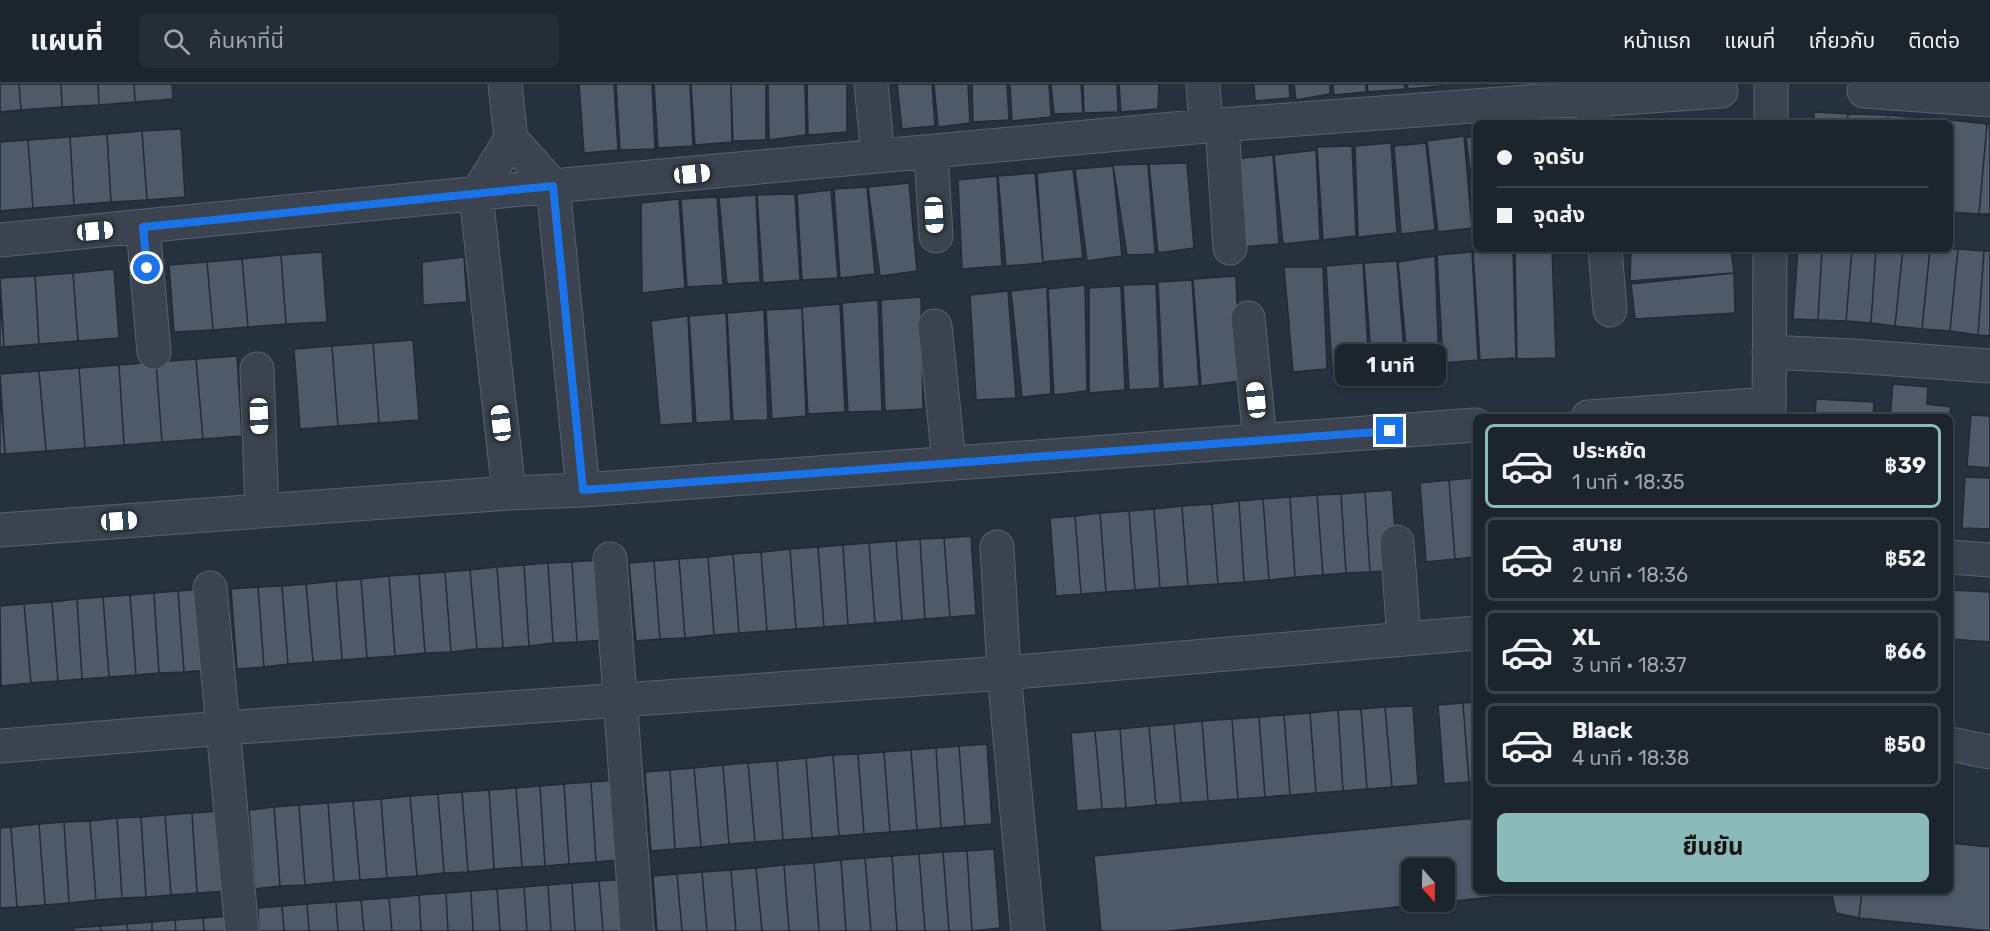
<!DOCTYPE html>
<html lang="th">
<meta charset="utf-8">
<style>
body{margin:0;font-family:Rubik,"Noto Sans Thai",sans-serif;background:#252d36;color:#f1f3f6;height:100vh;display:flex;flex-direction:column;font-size:22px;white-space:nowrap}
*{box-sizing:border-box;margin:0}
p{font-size:20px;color:#a0a5aa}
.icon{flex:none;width:33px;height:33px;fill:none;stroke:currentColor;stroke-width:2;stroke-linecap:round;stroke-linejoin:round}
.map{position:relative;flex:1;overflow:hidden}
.panel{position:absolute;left:1473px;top:330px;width:480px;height:480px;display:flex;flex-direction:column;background:#1c252e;border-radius:9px;box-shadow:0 3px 9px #0003,0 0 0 2px #3a424a}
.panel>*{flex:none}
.top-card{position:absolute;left:1473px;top:36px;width:480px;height:132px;border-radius:9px;box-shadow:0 3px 9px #0003,0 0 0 2px #3a424a;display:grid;align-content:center;height:132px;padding:0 24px;background:#1c252e}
.needle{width:39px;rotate:160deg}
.fabs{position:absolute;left:1401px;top:774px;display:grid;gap:12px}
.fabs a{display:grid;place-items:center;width:54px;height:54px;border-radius:9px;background:#1c252e;box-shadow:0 3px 9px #0003,0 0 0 2px #3a424a;font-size:30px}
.end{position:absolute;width:27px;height:27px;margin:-14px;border:8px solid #1a73e8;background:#fff;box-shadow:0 0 0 3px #fff}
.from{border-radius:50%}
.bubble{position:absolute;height:42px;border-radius:9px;background:#1c252e;box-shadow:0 3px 9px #0003,0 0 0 2px #3a424a;font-size:20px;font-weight:700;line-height:42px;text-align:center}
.car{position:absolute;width:18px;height:36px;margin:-18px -9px;border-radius:8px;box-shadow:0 0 4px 2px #0007;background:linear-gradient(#fff 24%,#345 0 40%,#fff 0 76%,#345 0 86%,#fff 0)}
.top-card b{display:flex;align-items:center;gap:21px;height:57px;font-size:22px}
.top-card b+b{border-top:2px solid #3a424a}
.top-card i{width:15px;height:15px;background:#f1f3f6}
ul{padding:10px 0 0;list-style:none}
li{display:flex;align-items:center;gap:18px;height:84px;margin:0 12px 9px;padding:0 12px;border:3px solid #3a424a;border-radius:9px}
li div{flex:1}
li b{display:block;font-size:22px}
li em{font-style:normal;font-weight:700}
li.current{border-color:#8bbbb9}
li>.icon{width:54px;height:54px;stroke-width:1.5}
.primary-button{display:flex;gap:12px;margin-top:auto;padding:12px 24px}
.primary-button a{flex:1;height:69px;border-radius:9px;background:#8bbbb9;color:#111;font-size:24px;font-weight:700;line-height:69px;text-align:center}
header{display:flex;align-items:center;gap:36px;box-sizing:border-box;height:84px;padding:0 30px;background:#1c252e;border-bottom:2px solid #3a424a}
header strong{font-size:28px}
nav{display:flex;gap:33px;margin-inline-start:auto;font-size:21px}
.search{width:420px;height:54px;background:#252d36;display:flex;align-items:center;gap:15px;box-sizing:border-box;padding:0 21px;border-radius:9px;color:#a0a5aa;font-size:22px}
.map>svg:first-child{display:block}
</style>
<header>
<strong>แผนที่</strong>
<div class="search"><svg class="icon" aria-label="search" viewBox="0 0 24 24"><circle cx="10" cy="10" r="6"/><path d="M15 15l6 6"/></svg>ค้นหาที่นี่</div>
<nav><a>หน้าแรก</a><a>แผนที่</a><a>เกี่ยวกับ</a><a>ติดต่อ</a></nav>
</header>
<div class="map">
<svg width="1990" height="847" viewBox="0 0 1990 847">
<rect width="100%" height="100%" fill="#26313e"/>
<path fill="#4f5a68" stroke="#212a35" stroke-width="1.5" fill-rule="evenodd" d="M0 0H19L21 26 0 28Z
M19 0H61L62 23 21 26Z
M61 0H98L99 21 62 23Z
M98 0H134L135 18 99 21Z
M134 0H172L173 15 135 18Z
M579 0H614L618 66 584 69Z
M616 0H652L655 65 620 66Z
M654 0H690L693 62 658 64Z
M691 0H731L732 58 695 61Z
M731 0H766V56L733 57Z
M768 0H805L806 51 769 56Z
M807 0H847V48L808 51Z
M897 0H932L935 42 902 45Z
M934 0H968L970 39 938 43Z
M972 0H1007L1009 36 973 38Z
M1010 0H1049L1051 33 1012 37Z
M1051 0H1081L1083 29 1054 30Z
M1083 0H1117L1118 28 1084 29Z
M1119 0H1159L1158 25 1121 28Z
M1254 0H1289L1290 14 1255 17Z
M1294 0H1330V10L1296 16Z
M1333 0H1366V8L1334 11Z
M1367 0H1404L1405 5 1368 8Z
M1407 0H1441V2L1408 5Z
M1814 28 1848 30 1847 39H1814Z
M1848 30 1888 31V39H1847Z
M1888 31 1920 34 1919 39H1888Z
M1920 34 1951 36 1950 51V39H1919Z
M1951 36 1987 40 1979 130 1950 128Z
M1987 40H1990V130H1979Z
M181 45 185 113 147 116 142 47Z
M142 47 147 116 111 118 107 50Z
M107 50 111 118 74 121 70 53Z
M1464 52 1472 144 1438 148 1427 57Z
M70 53 74 121 33 124 28 56Z
M1466 53H1476V134Z
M28 56 33 124 0 127V58Z
M1391 59 1397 149 1358 153 1355 62Z
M1426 59 1435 146 1401 150 1394 62Z
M1352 62 1356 152 1323 156 1317 63Z
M1316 66 1320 156 1283 160 1274 71Z
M1273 71 1279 160 1242 163 1235 75Z
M1187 79 1194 164 1158 169 1149 80Z
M1148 80 1155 170 1127 171 1113 81Z
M1113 82 1122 172 1087 177 1075 85Z
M1073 85 1083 174 1043 178 1037 89Z
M1035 89 1043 179 1006 182 998 92Z
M997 92 1002 182 962 185 958 96Z
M909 99 917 187 880 192 868 103Z
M867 103 875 190 840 194 834 105Z
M831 106 838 194 802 196 797 110Z
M795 110 800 196 763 199 757 111Z
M756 111 760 198 727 200 719 114Z
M717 113 723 201 687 203 681 115Z
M679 115 685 204 642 209 641 119Z
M1552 165 1556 274 1517 275 1515 166Z
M1631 165H1731L1734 189 1630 197Z
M1798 165H1822L1818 236 1793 235Z
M1822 165H1852L1846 237 1818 236Z
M1852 165H1876L1871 239 1846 237Z
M1876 165H1903L1895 242 1871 239Z
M1903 165H1930L1922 245 1895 242Z
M1930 165H1958L1950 247 1922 245Z
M1958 165 1984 167 1978 251 1950 247Z
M1513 166 1516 274 1480 276 1473 168Z
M1984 167H1990V252L1978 251Z
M322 168 327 238 286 240 281 171Z
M1472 168 1478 276 1443 279 1437 171Z
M281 171 286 240 248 243 242 175Z
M1435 172 1439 278 1408 281 1398 178Z
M464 173 467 218 423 221 422 178Z
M242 175 248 243 213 246 207 178Z
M1397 177 1405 281 1372 284 1364 179Z
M207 178 213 246 174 248 169 181Z
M1363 179 1369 283 1332 285 1326 182Z
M1284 183H1323L1327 285 1293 288Z
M114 185 119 254 78 257 73 189Z
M73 189 78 257 39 260 35 192Z
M1734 189 1735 229 1635 235 1631 200Z
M35 192 39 260 4 263 0 194Z
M1236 192 1240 297 1201 302 1193 195Z
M1192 196 1199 302 1163 305 1158 198Z
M1156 200 1160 304 1129 306 1123 201Z
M1085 201 1087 307 1054 311 1048 205Z
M1121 202 1125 306 1089 309V204Z
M1047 203 1051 310 1022 313 1011 207Z
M1008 207 1016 314 976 316 970 211Z
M0 209 4 263H0Z
M921 213 923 325 885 327 881 216Z
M878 216 882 327 848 328 842 219Z
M840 220 845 328 808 330 802 223Z
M802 224 806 332 772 335 766 226Z
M764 226 768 336 733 337 727 229Z
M726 229 731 337 696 339 689 232Z
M688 232 693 339 660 341 651 237Z
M413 256 419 336 379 339 373 259Z
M373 259 379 339 338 342 332 262Z
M332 262 338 342 300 345 294 265Z
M237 272 242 352 203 355 196 275Z
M196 275 203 355 162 358 156 278Z
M156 278 162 358 124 361 119 281Z
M119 281 124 361 85 364 79 284Z
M79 284 85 364 46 367 39 287Z
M39 287 46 367 5 370 0 290Z
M1893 300 1928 303 1927 320 1951 323 1949 333H1890Z
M0 307 5 370H0Z
M1816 315 1874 318 1873 333H1815Z
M1971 331 1990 332V384L1967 382Z
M1965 393 1990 394V445L1962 444Z
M1474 394 1476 473 1455 475 1449 396Z
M1449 396 1455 475 1426 478 1420 399Z
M1392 406 1398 486 1370 488 1365 408Z
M1365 408 1370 488 1346 489 1341 410Z
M1341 410 1346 489 1323 491 1317 411Z
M1317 411 1323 491 1295 493 1290 413Z
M1290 413 1295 493 1269 496 1263 415Z
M1263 415 1269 496 1244 498 1239 417Z
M1239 417 1244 498 1218 500 1212 420Z
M1212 420 1218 500 1188 502 1182 422Z
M1182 422 1188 502 1160 504 1154 425Z
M1154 425 1160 504 1135 506 1129 427Z
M1129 427 1135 506 1106 508 1100 429Z
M1100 429 1106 508 1081 510 1075 432Z
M1075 432 1081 510 1056 512 1050 434Z
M971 452 976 531 950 533 944 454Z
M944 454 950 533 925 535 920 455Z
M920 455 925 535 902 537 896 457Z
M896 457 902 537 875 539 869 459Z
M869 459 875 539 848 541 843 461Z
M843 461 848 541 824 543 818 463Z
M818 463 824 543 796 545 790 465Z
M790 465 796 545 767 547 761 468Z
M761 468 767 547 739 549 733 470Z
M733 470 739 549 714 551 708 473Z
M708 473 714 551 685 554 679 475Z
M679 475 685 554 660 555 654 477Z
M598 476 605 556 577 558 572 478Z
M654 477 660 555 636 557 629 479Z
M572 478 577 558 553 559 548 479Z
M548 479 553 559 529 562 524 481Z
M524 481 529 562 503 564 497 483Z
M497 483 503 564 477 565 470 486Z
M470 486 477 565 451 568 445 488Z
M445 488 451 568 425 569 419 490Z
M419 490 425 569 395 572 389 492Z
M389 492 395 572 367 574 361 495Z
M361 495 367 574 342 576 336 497Z
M336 497 342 576 313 578 306 500Z
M306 500 313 578 288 580 282 502Z
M282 502 288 580 264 583 258 503Z
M258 503 264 583 237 585 231 505Z
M205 505 211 586 184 588 178 507Z
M1951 506 1990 508V558L1950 555Z
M178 507 184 588 159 589 154 509Z
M154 509 159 589 136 591 130 511Z
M130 511 136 591 109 593 103 513Z
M103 513 109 593 82 595 77 515Z
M77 515 82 595 58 597 52 518Z
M52 518 58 597 31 599 24 520Z
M24 520 31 599 1 602 0 522Z
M1476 618V697L1469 698 1463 619Z
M1463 619 1469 698 1444 700 1438 621Z
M1413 622 1418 701 1392 703 1385 623Z
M1385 623 1392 703 1367 705 1361 625Z
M1361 625 1367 705 1343 707 1338 626Z
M1338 626 1343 707 1316 709 1310 629Z
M1310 629 1316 709 1290 711 1284 631Z
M1284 631 1290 711 1265 713 1259 633Z
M1259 633 1265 713 1238 715 1232 635Z
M1232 635 1238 715 1208 717 1202 637Z
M1202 637 1208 717 1181 719 1174 640Z
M1174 640 1181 719 1156 721 1149 642Z
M1149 642 1156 721 1126 724 1120 645Z
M1120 645 1126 724 1102 725 1095 647Z
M1095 647 1102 725 1077 727 1071 649Z
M987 660 992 740 965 742 959 662Z
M959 662 965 742 941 744 936 664Z
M936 664 941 744 917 746 911 666Z
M911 666 917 746 890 748 884 668Z
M884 668 890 748 864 750 858 670Z
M858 670 864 750 839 752 833 671Z
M833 671 839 752 812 754 806 674Z
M806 674 812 754 783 756 777 677Z
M777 677 783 756 755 758 748 679Z
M748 679 755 758 729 760 723 681Z
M723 681 729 760 701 763 694 684Z
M694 684 701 763 675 765 670 686Z
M670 686 675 765 651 767 645 688Z
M621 696 627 775 596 778 591 698Z
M591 698 596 778 569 780 564 700Z
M564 700 569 780 545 782 540 702Z
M540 702 545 782 522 783 516 704Z
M516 704 522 783 494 785 489 706Z
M489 706 494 785 468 788 462 708Z
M462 708 468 788 444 789 438 710Z
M438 710 444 789 417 792 410 712Z
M410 712 417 792 387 794 381 715Z
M381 715 387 794 360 796 353 717Z
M353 717 360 796 334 798 328 719Z
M328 719 334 798 305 801 299 721Z
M299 721 305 801 280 802 274 723Z
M274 723 280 802 255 805 249 726Z
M222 727 228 807 197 809 192 729Z
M192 729 197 809 171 811 165 731Z
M165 731 171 811 146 813 141 733Z
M141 733 146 813 122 814 117 734Z
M117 734 122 814 96 816 90 737Z
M1476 734V807H1551L1168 847H1101L1094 772ZM1412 784H1444V818H1412Z
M90 737 96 816 69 819 64 738Z
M64 738 69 819 45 821 39 740Z
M39 740 45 821 17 823 11 743Z
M11 743 17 823 0 824V744Z
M1950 759 1990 763V847L1859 834 1862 807H1950Z
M994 765 1000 844 972 847 967 767Z
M967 767 972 847H949L943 768Z
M943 768 949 847H925L919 770Z
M919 770 925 847H897L892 772Z
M892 772 897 847H871L865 774Z
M865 774 871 847H846L841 776Z
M841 776 846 847H819L814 779Z
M814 779 819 847H789L784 781Z
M784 781 789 847H762L756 784Z
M756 784 762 847H736L731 786Z
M731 786 736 847H707L702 788Z
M702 788 707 847H682L677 790Z
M677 790 682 847H657L653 792Z
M629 795 633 847H603L599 797Z
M599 797 603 847H575L572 799Z
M572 799 575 847H551L548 801Z
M548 801 551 847H527L524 803Z
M524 803 527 847H500L497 805Z
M497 805 500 847H473L471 807Z
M471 807 473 847H448L446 809Z
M1831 807H1862L1859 834 1836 829Z
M446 809 448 847H421L419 811Z
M419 811 421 847H392L389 814Z
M389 814 392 847H364L361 816Z
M361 816 364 847H338L336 818Z
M336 818 338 847H309L307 820Z
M307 820 309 847H284L282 822Z
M282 822 284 847H259L258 824Z
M232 832 234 847H204L203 834Z
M203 834 204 847H176L175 836Z
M175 836 176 847H152V838Z
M152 838V847H128L127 840Z
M127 840 128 847H101L100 842Z
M100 842 101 847H74V844Z"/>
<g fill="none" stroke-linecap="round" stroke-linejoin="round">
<defs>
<path id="minor" d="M505 0 511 55
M871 0 878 72
M1203 0 1206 42
M1864 7 1990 16
M1594 16 1721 7
M1771 39V0
M1222 41 1230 164
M931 68 936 152
M143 143 154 268
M0 156 553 102 1206 42 1539 17 1594 16 1595 39
M1605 165 1610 226
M1248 234 1260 357
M935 242 949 378
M1769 268 1853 272 1990 282
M257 285 262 427
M1588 333 1769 320
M1769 333 1770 165
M509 409 476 111 511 55 553 102 583 406
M0 446 509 409 583 406 1476 341
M1397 458 1404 554
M997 463 1004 589 1028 847
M1950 473 1990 476
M610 475 637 847
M210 504 242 847
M1950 660 1990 668
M0 662 224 644 1004 589 1476 549"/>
</defs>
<use href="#minor" stroke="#58616c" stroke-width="35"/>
<use href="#minor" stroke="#3a434e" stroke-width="33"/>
</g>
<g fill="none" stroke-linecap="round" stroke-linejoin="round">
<path stroke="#1a73e8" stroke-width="8" d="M147 184 143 143 553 102 583 406 1390 347"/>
</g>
</svg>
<div class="fabs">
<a><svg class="needle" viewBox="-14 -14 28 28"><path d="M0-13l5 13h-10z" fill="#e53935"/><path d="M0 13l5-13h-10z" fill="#a0a5aa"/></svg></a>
</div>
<i class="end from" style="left:147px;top:184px"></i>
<i class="end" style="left:1390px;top:347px"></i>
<div class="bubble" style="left:1335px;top:260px;width:111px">1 นาที</div>
<i class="car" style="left:692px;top:90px;rotate:84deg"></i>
<i class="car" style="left:934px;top:131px;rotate:177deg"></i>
<i class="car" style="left:95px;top:147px;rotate:85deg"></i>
<i class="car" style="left:1256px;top:316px;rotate:354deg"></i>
<i class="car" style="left:259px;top:332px;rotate:178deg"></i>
<i class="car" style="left:501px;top:339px;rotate:353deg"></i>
<i class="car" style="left:119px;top:437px;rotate:86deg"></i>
<div class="top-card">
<b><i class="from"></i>จุดรับ</b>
<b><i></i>จุดส่ง</b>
</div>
<section class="panel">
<ul>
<li class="current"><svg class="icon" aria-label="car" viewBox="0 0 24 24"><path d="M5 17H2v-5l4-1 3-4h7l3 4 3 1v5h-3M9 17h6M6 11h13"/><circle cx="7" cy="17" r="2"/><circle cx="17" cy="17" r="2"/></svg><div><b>ประหยัด</b><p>1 นาที · 18:35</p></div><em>฿39</em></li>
<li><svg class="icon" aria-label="car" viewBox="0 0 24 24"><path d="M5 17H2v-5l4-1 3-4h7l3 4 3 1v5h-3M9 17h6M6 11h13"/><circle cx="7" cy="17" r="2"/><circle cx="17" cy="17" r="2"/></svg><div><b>สบาย</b><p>2 นาที · 18:36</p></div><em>฿52</em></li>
<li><svg class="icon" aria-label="car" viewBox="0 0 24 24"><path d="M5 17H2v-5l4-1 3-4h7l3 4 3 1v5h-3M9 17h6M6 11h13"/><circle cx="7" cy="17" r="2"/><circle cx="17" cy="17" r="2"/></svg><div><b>XL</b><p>3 นาที · 18:37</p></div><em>฿66</em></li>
<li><svg class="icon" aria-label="car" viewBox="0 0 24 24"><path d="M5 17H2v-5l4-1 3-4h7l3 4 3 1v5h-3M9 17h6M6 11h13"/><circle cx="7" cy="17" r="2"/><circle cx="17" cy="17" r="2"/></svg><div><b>Black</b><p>4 นาที · 18:38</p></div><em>฿50</em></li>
</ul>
<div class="primary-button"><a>ยืนยัน</a></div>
</section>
</div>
